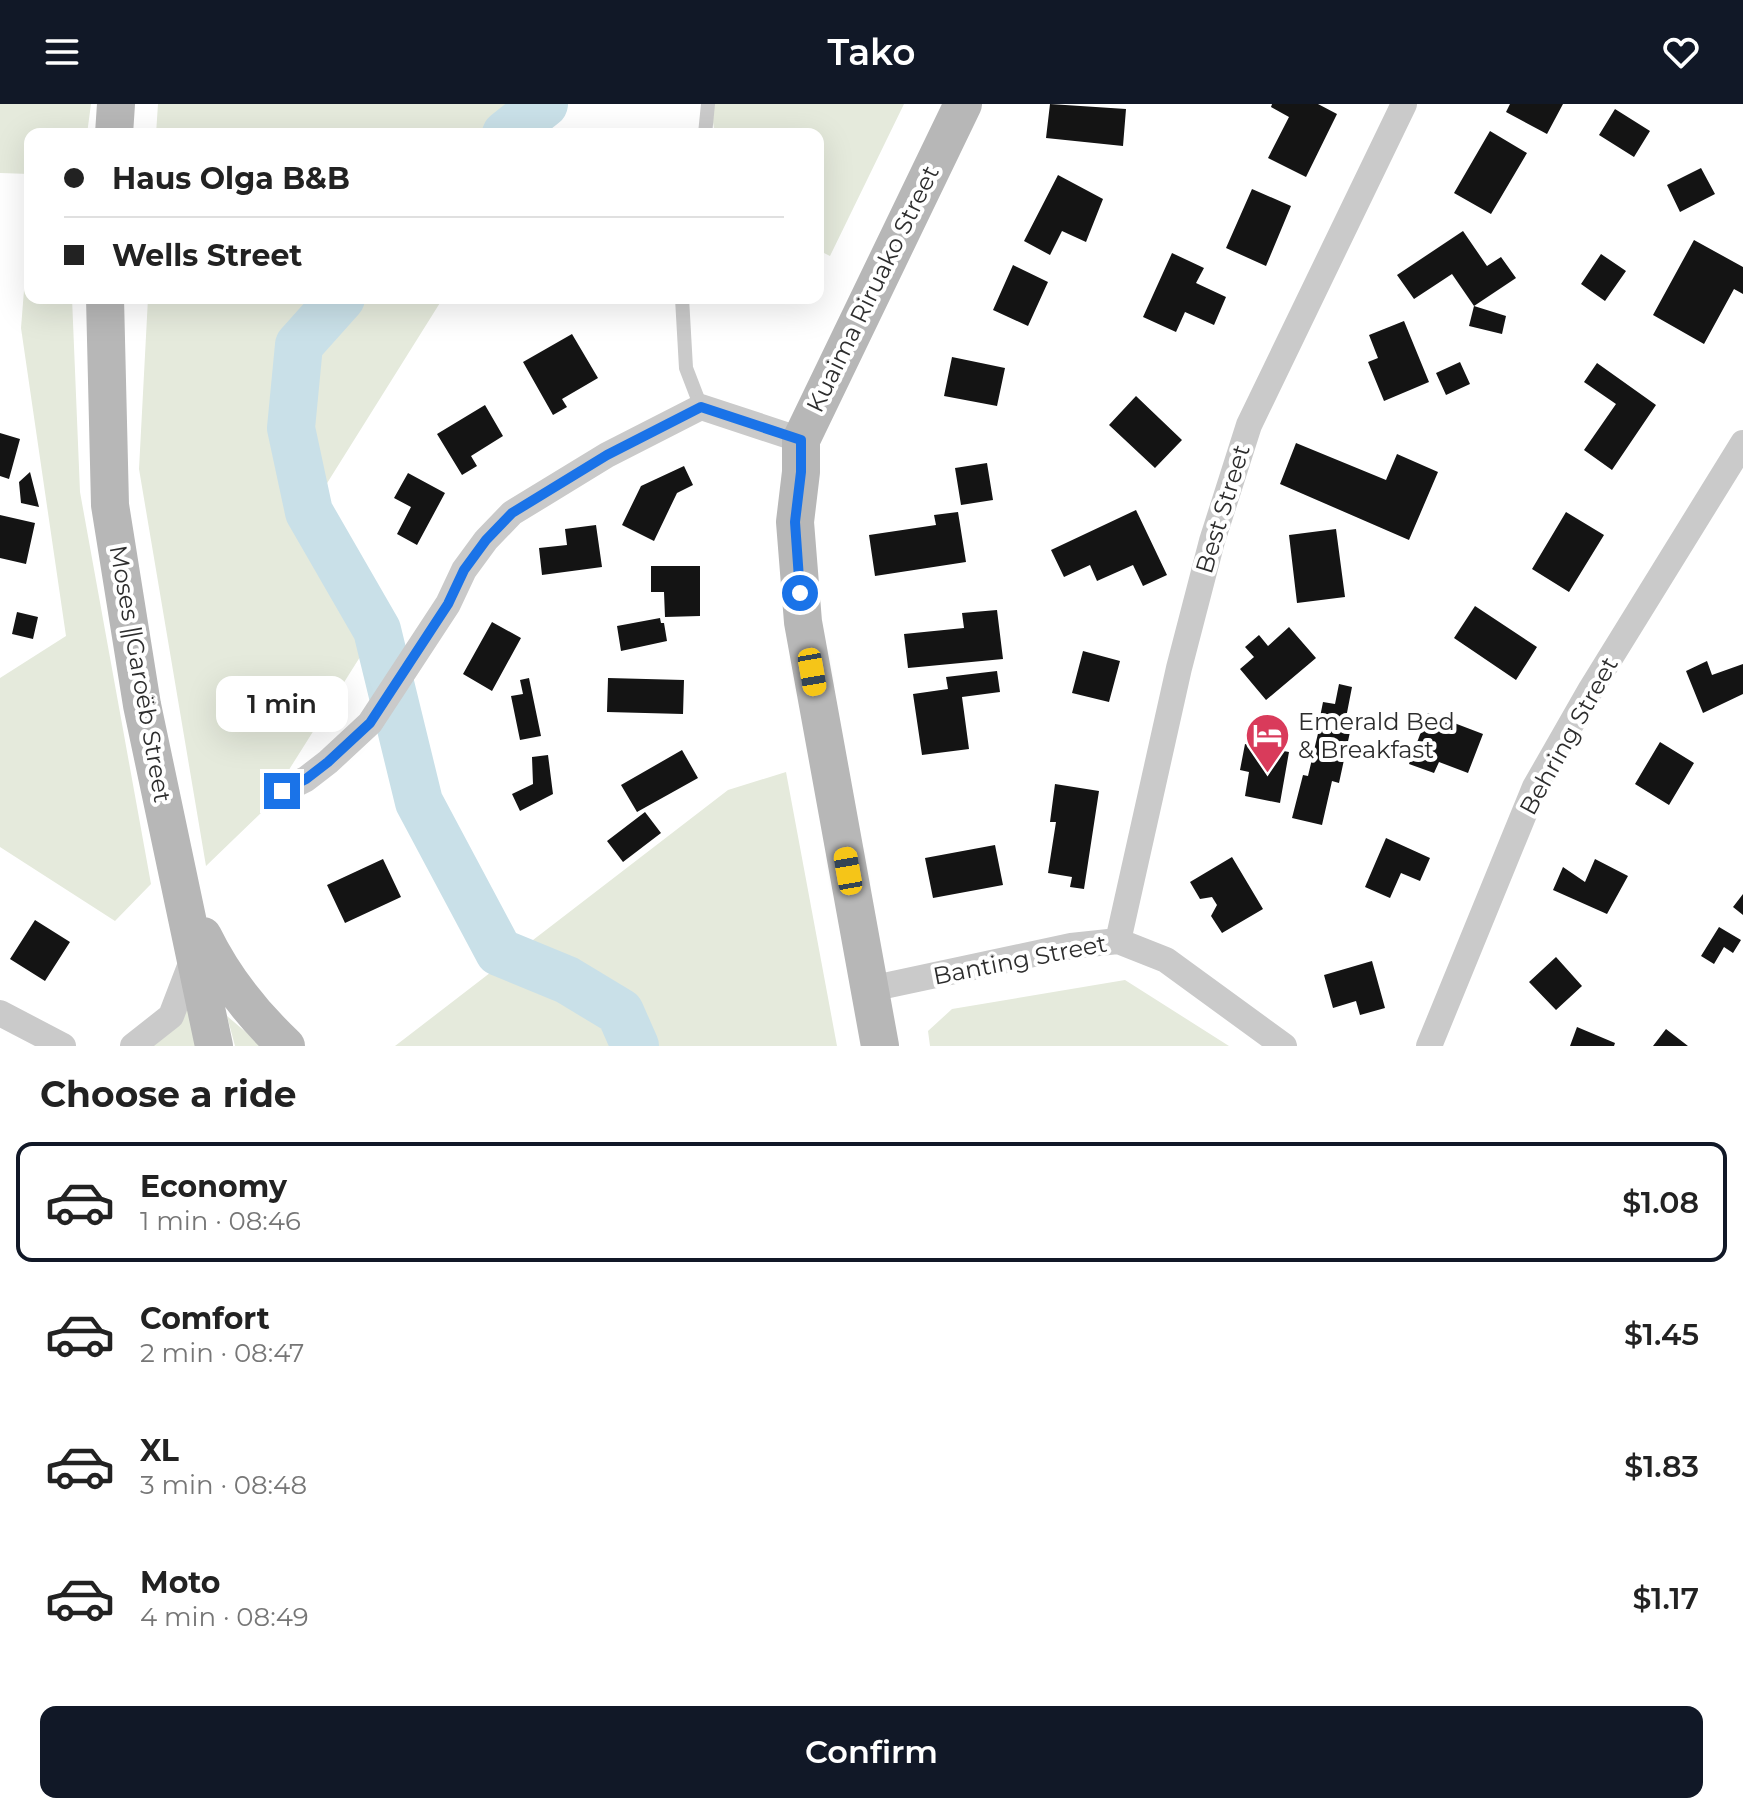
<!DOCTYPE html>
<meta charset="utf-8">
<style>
body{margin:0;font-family:Montserrat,sans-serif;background:#f2f2f2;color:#222;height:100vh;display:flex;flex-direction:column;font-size:30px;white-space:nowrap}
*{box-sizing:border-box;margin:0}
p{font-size:26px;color:#767676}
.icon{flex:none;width:44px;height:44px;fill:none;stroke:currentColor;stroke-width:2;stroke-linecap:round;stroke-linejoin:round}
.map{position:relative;height:942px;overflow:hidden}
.details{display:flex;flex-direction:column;background:#fff;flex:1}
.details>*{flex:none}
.guide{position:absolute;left:24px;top:24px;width:800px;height:176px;border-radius:16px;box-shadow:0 8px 32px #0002;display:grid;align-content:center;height:176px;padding:0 40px;background:#fff}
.end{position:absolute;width:36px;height:36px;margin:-18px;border:10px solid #1a73e8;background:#fff;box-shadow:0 0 0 4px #fff}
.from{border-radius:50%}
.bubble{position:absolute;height:56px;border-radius:16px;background:#fff;box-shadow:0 8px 32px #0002;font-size:26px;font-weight:600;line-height:56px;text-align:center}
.car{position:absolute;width:24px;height:48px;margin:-24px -12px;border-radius:10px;box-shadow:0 0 6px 2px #0007;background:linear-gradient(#f5c518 24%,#345 0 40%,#f5c518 0 76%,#345 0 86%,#f5c518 0)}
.guide b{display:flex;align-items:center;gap:28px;height:76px;font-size:30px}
.guide b+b{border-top:2px solid #e0e0e0}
.guide i{width:20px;height:20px;background:#222}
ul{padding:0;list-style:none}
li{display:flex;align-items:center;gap:24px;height:120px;margin:0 16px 12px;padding:0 24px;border:4px solid transparent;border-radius:16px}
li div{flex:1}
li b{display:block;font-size:30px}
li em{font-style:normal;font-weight:600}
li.current{border-color:#111827}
li>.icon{width:72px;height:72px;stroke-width:1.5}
h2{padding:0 40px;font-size:36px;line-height:96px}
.cta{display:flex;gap:16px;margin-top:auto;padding:16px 40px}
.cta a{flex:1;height:92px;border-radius:16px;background:#111827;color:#fff;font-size:32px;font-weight:600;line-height:92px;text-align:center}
header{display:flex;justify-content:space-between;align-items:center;height:104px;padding:0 40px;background:#111827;color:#fff;font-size:36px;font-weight:600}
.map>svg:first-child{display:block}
</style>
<header><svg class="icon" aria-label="menu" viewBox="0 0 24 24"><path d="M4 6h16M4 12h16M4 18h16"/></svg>Tako<svg class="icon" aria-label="heart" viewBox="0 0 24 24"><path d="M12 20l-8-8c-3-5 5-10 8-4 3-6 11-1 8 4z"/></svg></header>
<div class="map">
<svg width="1743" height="942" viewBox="0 0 1743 942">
<rect width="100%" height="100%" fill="#fff"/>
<path fill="#e5eadc" d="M0 0H91L87 30H30V70L0 69Z
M158 0H566L547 30H156Z
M710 0H904L830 152 818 146V30H715Z
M30 111V194H72L80 388 151 780 115 817 0 743V574L66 532 21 224Z
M148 194H443L309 408 377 526 263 707 206 762 139 365Z
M786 668 837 942H395L728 686Z
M1125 876 1229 942H930L928 927 952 905Z
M190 900 202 942H153L178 920Z
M227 912 262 942H235Z"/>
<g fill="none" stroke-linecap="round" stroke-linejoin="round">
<path stroke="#c9e0e8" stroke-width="48" d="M506 30 544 0
M341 194 299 241 291 324 309 408 377 526 419 698 499 848 567 876 620 908 635 942"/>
</g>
<path fill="#141414" d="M1050 0 1126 5 1123 42 1046 34Z
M1272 0H1318L1337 10 1306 73 1268 54 1289 13 1271 3Z
M1510 0H1563L1547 30 1506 8Z
M1615 5 1650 27 1634 53 1599 31Z
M1490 27 1527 49 1491 110 1454 89Z
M1701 64 1715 90 1680 108 1667 81Z
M1058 71 1103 95 1086 138 1062 127 1050 151 1024 137Z
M1252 85 1291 102 1266 162 1226 144Z
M1463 127 1487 162 1501 153 1516 174 1474 202 1452 170 1414 195 1397 171Z
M1694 136 1743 163V190L1734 185 1704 240 1653 211Z
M1172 149 1204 164 1196 179 1226 193 1214 221 1185 208 1176 228 1143 213Z
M1601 150 1626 167 1605 197 1581 180Z
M1013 161 1048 178 1028 222 993 206Z
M1474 202 1506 212 1502 230 1469 222Z
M1404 217 1429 278 1384 297 1368 258 1378 254 1369 231Z
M572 230 598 274 562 295 567 303 553 311 523 258Z
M952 253 1005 264 997 302 944 292Z
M1460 258 1470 280 1446 291 1436 269Z
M1597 259 1656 301 1612 366 1584 346 1616 300 1584 278Z
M1136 292 1182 336 1155 364 1109 321Z
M485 301 503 332 471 352 477 362 462 371 437 330Z
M0 329 20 335 9 375 0 372Z
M1296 339 1386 376 1397 350 1438 368 1409 436 1280 380Z
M987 359 993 396 961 401 955 364Z
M684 362 693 381 677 389 654 437 622 421 641 382Z
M30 368 39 403 21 399 19 378Z
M408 369 445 389 417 441 397 430 411 403 394 394Z
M1136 406 1167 471 1143 482 1133 461 1097 477 1090 461 1064 473 1051 446Z
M958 408 966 458 875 472 869 431 936 421 934 411Z
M1566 408 1604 431 1569 488 1532 465Z
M0 411 35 419 26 460 0 454Z
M596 421 602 463 542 471 539 444 567 441 565 425Z
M1336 425 1345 493 1297 499 1289 431Z
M651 462H700V512L665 513 664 488H651Z
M1475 502 1537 543 1516 576 1454 534Z
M997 506 1003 555 908 564 904 530 964 524 962 509Z
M17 508 38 513 33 535 12 530Z
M660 514 661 519H664L667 537 621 547 617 522Z
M492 518 521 534 492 587 463 570Z
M1289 523 1316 554 1266 596 1240 565 1254 553 1245 543 1259 531 1268 542Z
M1083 547 1120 557 1109 598 1072 589Z
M1707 557 1712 571 1743 560V590L1703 609 1686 567Z
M997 567 1000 588 962 593 969 645 922 651 913 590 948 585 946 573Z
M529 574 541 632 520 636 511 592 523 590 520 576Z
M608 574 684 576 683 610 607 608Z
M1339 580 1352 583 1345 619 1320 613 1323 598 1335 600Z
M1428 609 1483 630 1468 669 1439 658 1434 669 1409 660Z
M1320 621 1350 628 1339 679 1332 677 1322 721 1292 714 1303 671 1308 672Z
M1660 638 1694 659 1669 701 1635 680Z
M1245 640 1289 648 1280 699 1245 692 1249 668 1240 666Z
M682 646 698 674 637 708 621 681Z
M548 651 553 690 520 707 512 690 533 680 532 653Z
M1055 680 1099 687 1084 785 1070 783 1072 773 1048 769 1056 718H1050Z
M645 708 661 729 623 758 607 737Z
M1386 734 1430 754 1420 777 1401 769 1390 794 1365 783Z
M995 741 1003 781 933 794 925 754Z
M1232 753 1263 805 1222 829 1211 812 1217 801 1212 793 1200 795 1190 778Z
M383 755 401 793 345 819 327 781Z
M1595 755 1628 772 1607 810 1553 786 1563 763 1585 778Z
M1743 790V811L1733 803Z
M35 816 70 838 45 877 10 855Z
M1719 823 1741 836 1733 849 1724 843 1714 860 1701 852Z
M1556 853 1582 882 1556 906 1529 878Z
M1372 857 1385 904 1360 911 1356 897 1333 904 1324 871Z
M1577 923 1615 939 1614 942H1570Z
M1666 925 1688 942H1653Z"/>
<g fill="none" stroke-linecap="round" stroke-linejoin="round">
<path stroke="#cacaca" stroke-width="14" d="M705 30 708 0
M682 194 686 264 701 303"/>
<path stroke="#cacaca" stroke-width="26" d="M282 687 306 675 328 658 370 619 448 500 464 466 486 436 512 409 607 351 701 303 801 336
M1118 837 1179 564 1212 437 1249 321 1404 0
M870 885 1071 842 1118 837 1166 856 1284 942
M0 909 63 942
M133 942 171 912 194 852
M1429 942 1535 683 1591 585 1743 339"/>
<path stroke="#b7b7b7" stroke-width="38" d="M114 30 116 0
M105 194 110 401 142 601 214 942
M203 832C224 875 251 909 286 942
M880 942 803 518 795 418 801 368V336L963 0"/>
</g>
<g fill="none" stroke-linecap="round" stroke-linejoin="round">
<path stroke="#1a73e8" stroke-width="10" d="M282 687 306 675 328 658 370 619 448 500 464 466 486 436 512 409 607 351 701 303 801 336V368L795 418 800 489"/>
</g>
<defs>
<symbol id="hotel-pin" viewBox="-11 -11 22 30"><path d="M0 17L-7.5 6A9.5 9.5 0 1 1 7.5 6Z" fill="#d93b5b" stroke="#fff"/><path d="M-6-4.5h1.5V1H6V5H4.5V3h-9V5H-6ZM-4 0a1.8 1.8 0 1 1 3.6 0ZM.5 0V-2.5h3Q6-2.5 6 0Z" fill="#fff"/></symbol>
</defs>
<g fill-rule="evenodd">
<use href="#hotel-pin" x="1242" y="606" width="51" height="69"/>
</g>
<g text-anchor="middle" stroke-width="8" stroke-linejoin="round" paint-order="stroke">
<g font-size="24" fill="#2d2d2d" stroke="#fff">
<text transform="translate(873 185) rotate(-64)" y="8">Kuaima Riruako Street</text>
<text transform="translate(1223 405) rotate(-73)" y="8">Best Street</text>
<text transform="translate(140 570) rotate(80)" y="8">Moses ǁGaroëb Street</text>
<text transform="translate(1569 632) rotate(-61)" y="8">Behring Street</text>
<text transform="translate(1020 856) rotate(-11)" y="8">Banting Street</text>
</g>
<g font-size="24" fill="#2d2d2d" stroke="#fff" text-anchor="start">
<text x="1298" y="626">Emerald Bed<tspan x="1298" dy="28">&amp; Breakfast</tspan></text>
</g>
</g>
</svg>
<i class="end from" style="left:800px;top:489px"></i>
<i class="end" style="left:282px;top:687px"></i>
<div class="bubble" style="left:216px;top:572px;width:132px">1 min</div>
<i class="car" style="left:812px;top:568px;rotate:170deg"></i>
<i class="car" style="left:848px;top:767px;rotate:350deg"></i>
<div class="guide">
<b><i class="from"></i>Haus Olga B&amp;B</b>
<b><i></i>Wells Street</b>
</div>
</div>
<section class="details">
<h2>Choose a ride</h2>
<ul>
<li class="current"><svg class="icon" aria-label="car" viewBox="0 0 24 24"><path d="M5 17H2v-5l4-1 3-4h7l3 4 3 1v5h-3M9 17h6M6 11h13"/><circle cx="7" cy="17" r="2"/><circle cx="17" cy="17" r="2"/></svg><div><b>Economy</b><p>1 min · 08:46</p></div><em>$1.08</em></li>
<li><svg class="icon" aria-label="car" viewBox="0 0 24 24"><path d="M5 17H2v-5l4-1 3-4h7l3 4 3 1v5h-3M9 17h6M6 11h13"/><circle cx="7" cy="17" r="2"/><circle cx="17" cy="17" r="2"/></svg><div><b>Comfort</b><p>2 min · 08:47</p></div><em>$1.45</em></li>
<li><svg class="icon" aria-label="car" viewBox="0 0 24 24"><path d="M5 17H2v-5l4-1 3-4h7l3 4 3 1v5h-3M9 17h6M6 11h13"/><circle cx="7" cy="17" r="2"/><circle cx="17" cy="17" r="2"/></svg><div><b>XL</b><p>3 min · 08:48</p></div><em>$1.83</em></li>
<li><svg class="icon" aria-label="car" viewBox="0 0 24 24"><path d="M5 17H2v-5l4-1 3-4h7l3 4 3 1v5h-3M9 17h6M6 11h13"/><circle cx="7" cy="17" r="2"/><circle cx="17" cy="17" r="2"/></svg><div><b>Moto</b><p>4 min · 08:49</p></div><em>$1.17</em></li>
</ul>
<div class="cta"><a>Confirm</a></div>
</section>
